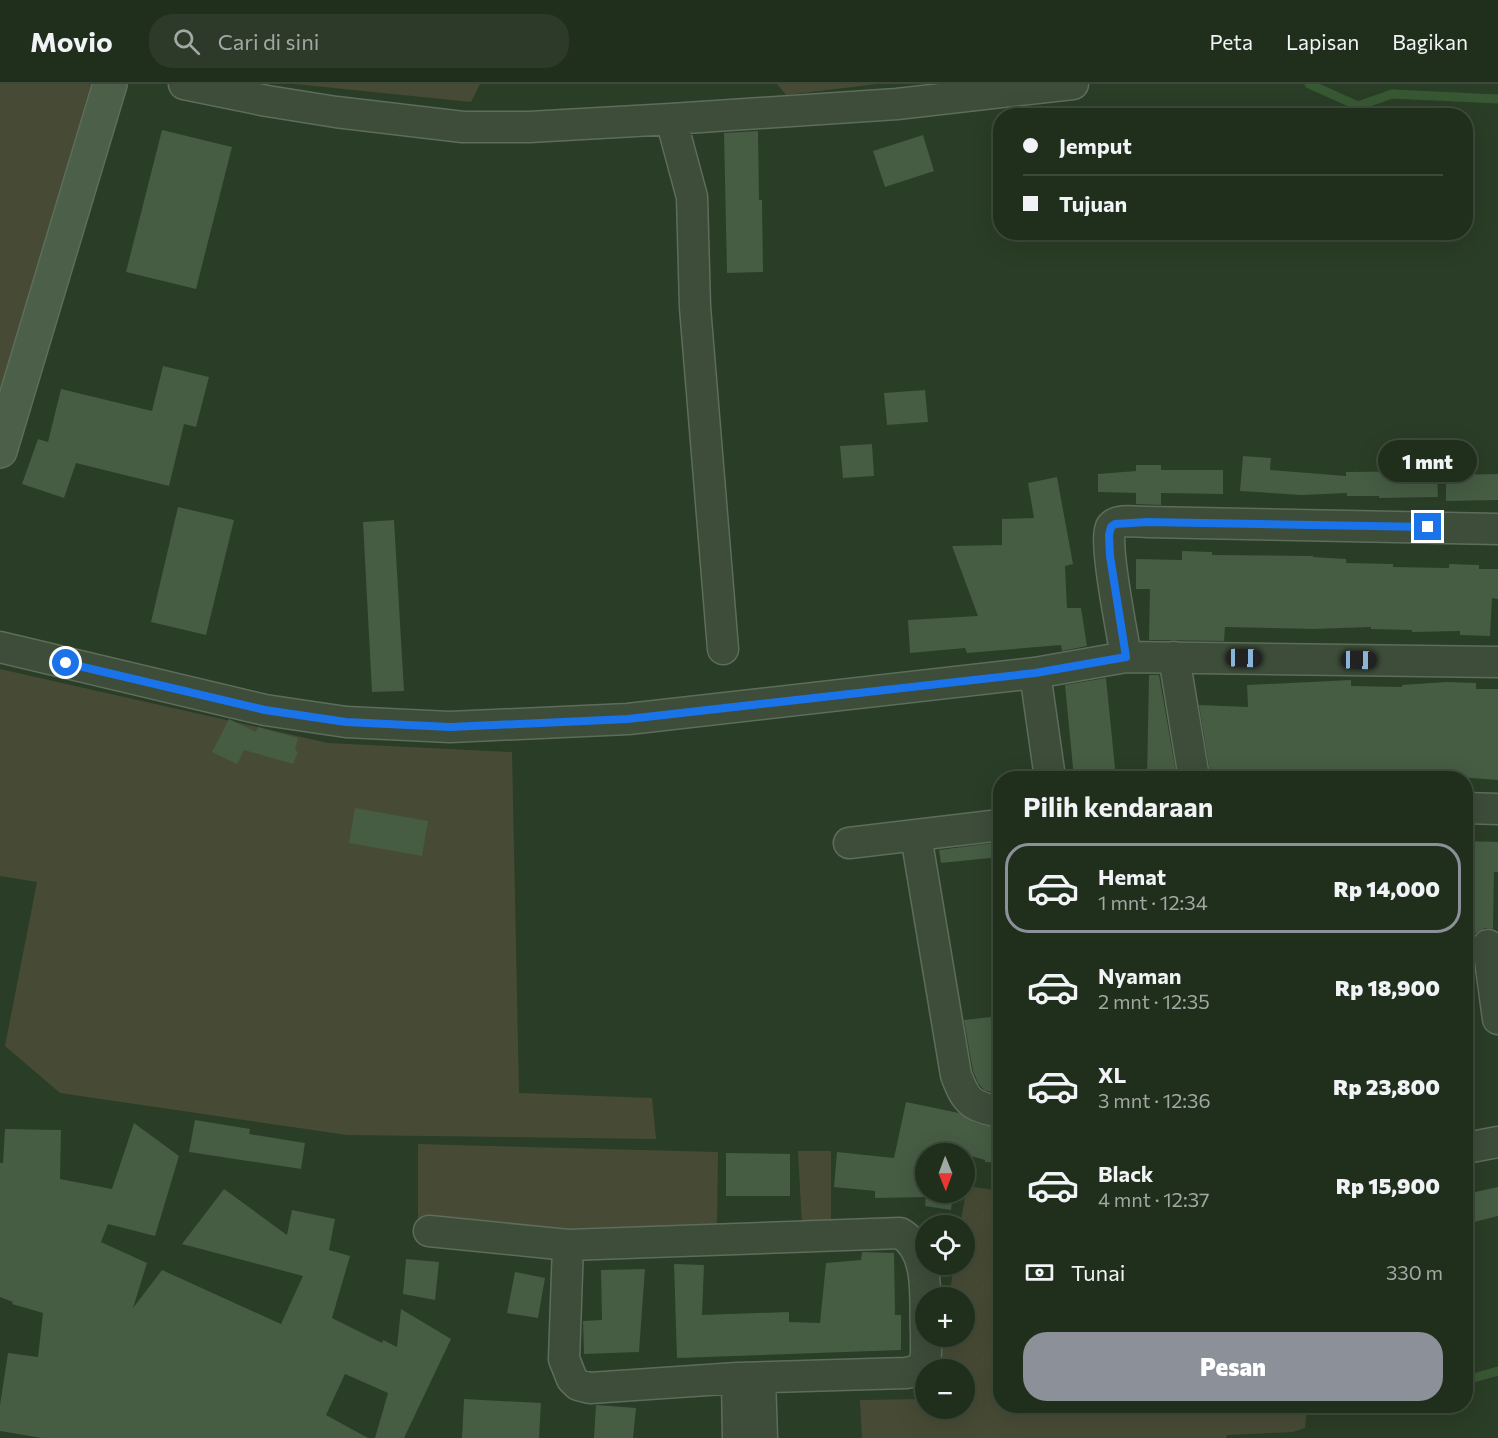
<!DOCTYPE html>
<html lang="id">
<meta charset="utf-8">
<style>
body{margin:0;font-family:Commissioner,sans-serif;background:#2d3a29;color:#f1f3f6;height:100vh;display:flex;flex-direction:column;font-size:22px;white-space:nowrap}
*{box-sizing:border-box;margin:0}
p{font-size:20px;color:#a2a8a3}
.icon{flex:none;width:33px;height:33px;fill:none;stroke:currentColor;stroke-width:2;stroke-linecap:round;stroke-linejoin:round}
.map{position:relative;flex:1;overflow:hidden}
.drawer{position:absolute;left:993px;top:687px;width:480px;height:642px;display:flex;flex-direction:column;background:#202e1c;border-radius:24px;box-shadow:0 6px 24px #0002,0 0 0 2px #3d4a3b}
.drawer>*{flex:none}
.guide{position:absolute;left:993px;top:24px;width:480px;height:132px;border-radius:24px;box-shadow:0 6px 24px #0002,0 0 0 2px #3d4a3b;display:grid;align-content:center;height:132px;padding:0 30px;background:#202e1c}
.needle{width:39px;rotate:179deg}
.buttons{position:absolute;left:915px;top:1059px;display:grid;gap:12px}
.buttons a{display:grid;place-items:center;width:60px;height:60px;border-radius:50%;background:#202e1c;box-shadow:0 6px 24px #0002,0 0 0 2px #3d4a3b;font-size:30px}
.end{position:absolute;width:27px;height:27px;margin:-14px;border:8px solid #1a73e8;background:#fff;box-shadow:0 0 0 3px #fff}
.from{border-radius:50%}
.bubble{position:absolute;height:42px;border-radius:21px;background:#202e1c;box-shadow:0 6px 24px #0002,0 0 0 2px #3d4a3b;font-size:20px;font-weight:800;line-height:42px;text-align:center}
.car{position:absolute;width:18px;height:36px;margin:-18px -9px;border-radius:8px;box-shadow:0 0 4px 2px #0007;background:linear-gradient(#222 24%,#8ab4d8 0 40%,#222 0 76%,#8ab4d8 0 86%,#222 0)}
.guide b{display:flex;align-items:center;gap:21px;height:57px;font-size:22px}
.guide b+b{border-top:2px solid #3d4a3b}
.guide i{width:15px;height:15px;background:#f1f3f6}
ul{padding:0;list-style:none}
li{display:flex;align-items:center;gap:18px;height:90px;margin:0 12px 9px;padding:0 18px;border:3px solid transparent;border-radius:24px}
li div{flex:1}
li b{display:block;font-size:22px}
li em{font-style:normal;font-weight:800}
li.selected{border-color:#8c9099}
li>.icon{width:54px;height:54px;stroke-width:1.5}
h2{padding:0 30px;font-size:27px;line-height:72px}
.pay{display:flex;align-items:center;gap:15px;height:66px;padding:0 30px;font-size:22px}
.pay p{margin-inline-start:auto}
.cta{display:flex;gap:12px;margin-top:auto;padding:12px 30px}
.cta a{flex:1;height:69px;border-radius:24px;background:#8c9099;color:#fff;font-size:24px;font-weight:800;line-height:69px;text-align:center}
header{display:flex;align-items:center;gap:36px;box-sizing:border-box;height:84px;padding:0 30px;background:#202e1c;border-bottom:2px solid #3d4a3b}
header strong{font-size:28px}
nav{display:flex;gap:33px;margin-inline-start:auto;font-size:21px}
.search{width:420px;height:54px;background:#2d3a29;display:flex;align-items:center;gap:15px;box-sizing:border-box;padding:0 21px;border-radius:24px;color:#a2a8a3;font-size:22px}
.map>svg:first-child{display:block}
</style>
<header>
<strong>Movio</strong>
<div class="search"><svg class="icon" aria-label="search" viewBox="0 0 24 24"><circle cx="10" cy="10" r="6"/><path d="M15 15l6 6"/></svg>Cari di sini</div>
<nav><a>Peta</a><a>Lapisan</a><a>Bagikan</a></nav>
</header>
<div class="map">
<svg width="1498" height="1354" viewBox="0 0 1498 1354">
<rect width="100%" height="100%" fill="#2a3d26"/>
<path fill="#474b35" d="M0 0H91L0 313Z
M295 0H480L471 18Z
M777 0H877L786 11Z
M0 585 328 659 512 668 519 1009 652 1014 656 1055 347 1051 60 1009 5 962 37 798 0 792Z
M418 1060 718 1068 717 1142 571 1146 418 1135Z
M798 1067H831V1141L802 1142Z
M967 1102 1000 1107V1322H1307L1305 1344 1293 1348 1227 1351 1226 1354H862L860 1316 925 1315 926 1324H964V1286L937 1285 942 1253 964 1252V1214L949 1213 954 1181 964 1180V1142L960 1141Z"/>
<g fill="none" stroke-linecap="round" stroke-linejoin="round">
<path stroke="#385833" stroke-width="9" d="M1309 0 1358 22 1392 10 1498 15
M1466 1296 1498 1287"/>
</g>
<path fill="#465c43" d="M162 46 232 63 196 205 126 188Z
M758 47 759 116H762L763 188 727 189 724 49Z
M923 51 934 87 885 103 873 67Z
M163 282 209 293 196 343 184 340 169 402 76 379 64 414 22 400 38 355 48 358 61 305 152 327Z
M925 306 928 338 887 341 884 309Z
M872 360 874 392 843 394 840 362Z
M1243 372 1271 374 1270 386 1346 392V388L1437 387 1438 413 1379 414V412H1347V409L1301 411 1240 407Z
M1136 381H1161V386H1223V410L1161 409V421L1136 420V409L1098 408V390L1136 387Z
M1498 390V416L1446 417V391Z
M1057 393 1073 480 1065 482 1067 524H1081L1087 562 1062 567 1061 561 967 569 965 564 910 569 908 536 978 532 952 462 1002 461V435L1034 434 1028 399Z
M178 423 234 436 206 551 151 538Z
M394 436 404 607 372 608 363 438Z
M1182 467 1212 468V471L1313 472V473L1346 475V479L1393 480V483L1449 484V480L1479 481V485H1498V515L1492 514 1490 552 1460 551V547L1412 548V546L1371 545V543L1313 545 1225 543 1224 557 1149 556 1150 505H1136V475L1182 476Z
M1149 591H1159L1177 694H1147Z
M1106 594 1116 694H1074L1065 601Z
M1351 596V602L1402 603V601L1446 598 1476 599V605H1498V696L1445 692V694L1403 693V694H1396L1365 691V694H1295L1248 689V694H1211L1199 621 1248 623 1247 601Z
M229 635 256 648 258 643 298 654 295 666 298 668 293 680 244 666 237 680 212 668Z
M355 724 428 737 422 772 349 759Z
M1466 757 1498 758V788H1494L1493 845 1485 844 1476 849H1466Z
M1000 758V773L941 779 939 766Z
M1000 932V1010L984 1006 978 999 973 987 964 936Z
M906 1018 959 1029 976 1039 1000 1045V1079L985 1078V1076L964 1070H926V1108H953L951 1126 925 1122 926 1113 875 1114V1107L834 1103 837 1068 894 1074Z
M195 1036 250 1045 249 1050 305 1059 301 1085 189 1068Z
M134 1039 179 1072 155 1152 108 1140 101 1158 147 1179 133 1224 162 1186 281 1240 303 1192 182 1160 224 1105 287 1151 292 1126 335 1135 329 1166 350 1172 332 1234 382 1259 383 1256 397 1263 401 1225 451 1255 404 1354H375L388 1309 345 1290 326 1331 368 1354H42L0 1347V1321L8 1269 38 1273 43 1229 12 1220 13 1218 0 1213V1079H3L5 1045 61 1046 60 1095 112 1105Z
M726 1069 790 1070V1112H726Z
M1498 1103V1132L1466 1140V1110Z
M862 1168 894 1169 895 1231H901V1266L677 1274 674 1180 704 1181 702 1231 789 1228V1238L820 1239 826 1179 861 1176Z
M406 1175 439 1178 435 1216 403 1210Z
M645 1185 639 1268 584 1270 583 1237 602 1236 601 1186Z
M515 1188 545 1194 538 1234 507 1229Z
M464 1315 541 1319 539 1354H462Z
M596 1321 636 1324 633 1354H594Z"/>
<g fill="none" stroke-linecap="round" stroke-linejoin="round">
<defs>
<path id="street" d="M184 0 267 17 336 28 463 43H529L671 35 897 20 1073 0
M671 35 692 113 695 223 723 565
M0 563 265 626 346 638 450 643 628 635 1035 589 1126 573 1498 578
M1126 573C1123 553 1103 456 1111 443 1117 434 1137 438 1147 438L1498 445
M1174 573 1194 694
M1035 589 1050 694
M1466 724 1498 725
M916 752 956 991C966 1018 971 1022 1000 1028
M849 759 1000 741
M1488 861 1498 935
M1466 1064 1498 1058
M429 1147 568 1161 900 1149C932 1167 924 1217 926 1249
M568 1161 564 1275 572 1295 578 1301 590 1304 737 1294 906 1289C929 1285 926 1273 926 1252
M737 1294 738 1354
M760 1294 762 1354"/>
<path id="secondary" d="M0 367 110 0"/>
</defs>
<use href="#street" stroke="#5d6d5b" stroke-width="33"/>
<use href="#secondary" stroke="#5d6d5b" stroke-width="36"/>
<use href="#street" stroke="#3d4d3a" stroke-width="30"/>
<use href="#secondary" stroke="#4b5f49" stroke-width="33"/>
</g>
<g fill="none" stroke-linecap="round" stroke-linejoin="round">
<path stroke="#1a73e8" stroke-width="8" d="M66 579 265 626 346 638 450 643 628 635 1035 589 1126 573 1110 472 1109 451 1111 443 1115 440 1147 438 1428 443"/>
</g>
</svg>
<div class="buttons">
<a><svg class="needle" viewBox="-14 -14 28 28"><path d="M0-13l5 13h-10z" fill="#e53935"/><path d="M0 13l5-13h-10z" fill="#a2a8a3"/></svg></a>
<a><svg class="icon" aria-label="locate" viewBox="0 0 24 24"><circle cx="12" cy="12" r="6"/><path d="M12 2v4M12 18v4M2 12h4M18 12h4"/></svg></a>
<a>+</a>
<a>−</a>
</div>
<i class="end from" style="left:66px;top:579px"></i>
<i class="end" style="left:1428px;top:443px"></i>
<div class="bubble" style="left:1378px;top:356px;width:99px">1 mnt</div>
<i class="car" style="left:1244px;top:574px;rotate:91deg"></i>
<i class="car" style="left:1359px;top:576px;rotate:91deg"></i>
<div class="guide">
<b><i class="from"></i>Jemput</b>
<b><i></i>Tujuan</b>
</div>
<section class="drawer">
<h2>Pilih kendaraan</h2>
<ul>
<li class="selected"><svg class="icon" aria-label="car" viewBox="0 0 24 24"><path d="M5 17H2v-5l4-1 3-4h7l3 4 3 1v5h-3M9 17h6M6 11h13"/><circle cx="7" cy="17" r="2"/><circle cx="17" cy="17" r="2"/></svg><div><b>Hemat</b><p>1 mnt · 12:34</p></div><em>Rp 14,000</em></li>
<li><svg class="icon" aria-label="car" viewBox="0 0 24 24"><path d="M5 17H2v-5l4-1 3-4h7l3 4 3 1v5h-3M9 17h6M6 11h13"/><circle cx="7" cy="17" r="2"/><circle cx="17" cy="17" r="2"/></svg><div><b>Nyaman</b><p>2 mnt · 12:35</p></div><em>Rp 18,900</em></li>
<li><svg class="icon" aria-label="car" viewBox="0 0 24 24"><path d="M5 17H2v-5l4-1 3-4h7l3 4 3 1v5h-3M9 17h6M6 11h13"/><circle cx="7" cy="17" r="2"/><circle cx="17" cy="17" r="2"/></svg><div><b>XL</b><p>3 mnt · 12:36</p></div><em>Rp 23,800</em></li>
<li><svg class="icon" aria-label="car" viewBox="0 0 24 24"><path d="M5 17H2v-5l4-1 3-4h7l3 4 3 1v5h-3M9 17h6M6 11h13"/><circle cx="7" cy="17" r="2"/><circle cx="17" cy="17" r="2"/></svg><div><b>Black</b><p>4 mnt · 12:37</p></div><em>Rp 15,900</em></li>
</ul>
<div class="pay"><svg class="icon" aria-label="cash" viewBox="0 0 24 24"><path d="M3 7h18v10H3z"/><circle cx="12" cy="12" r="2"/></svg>Tunai<p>330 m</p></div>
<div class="cta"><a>Pesan</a></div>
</section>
</div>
